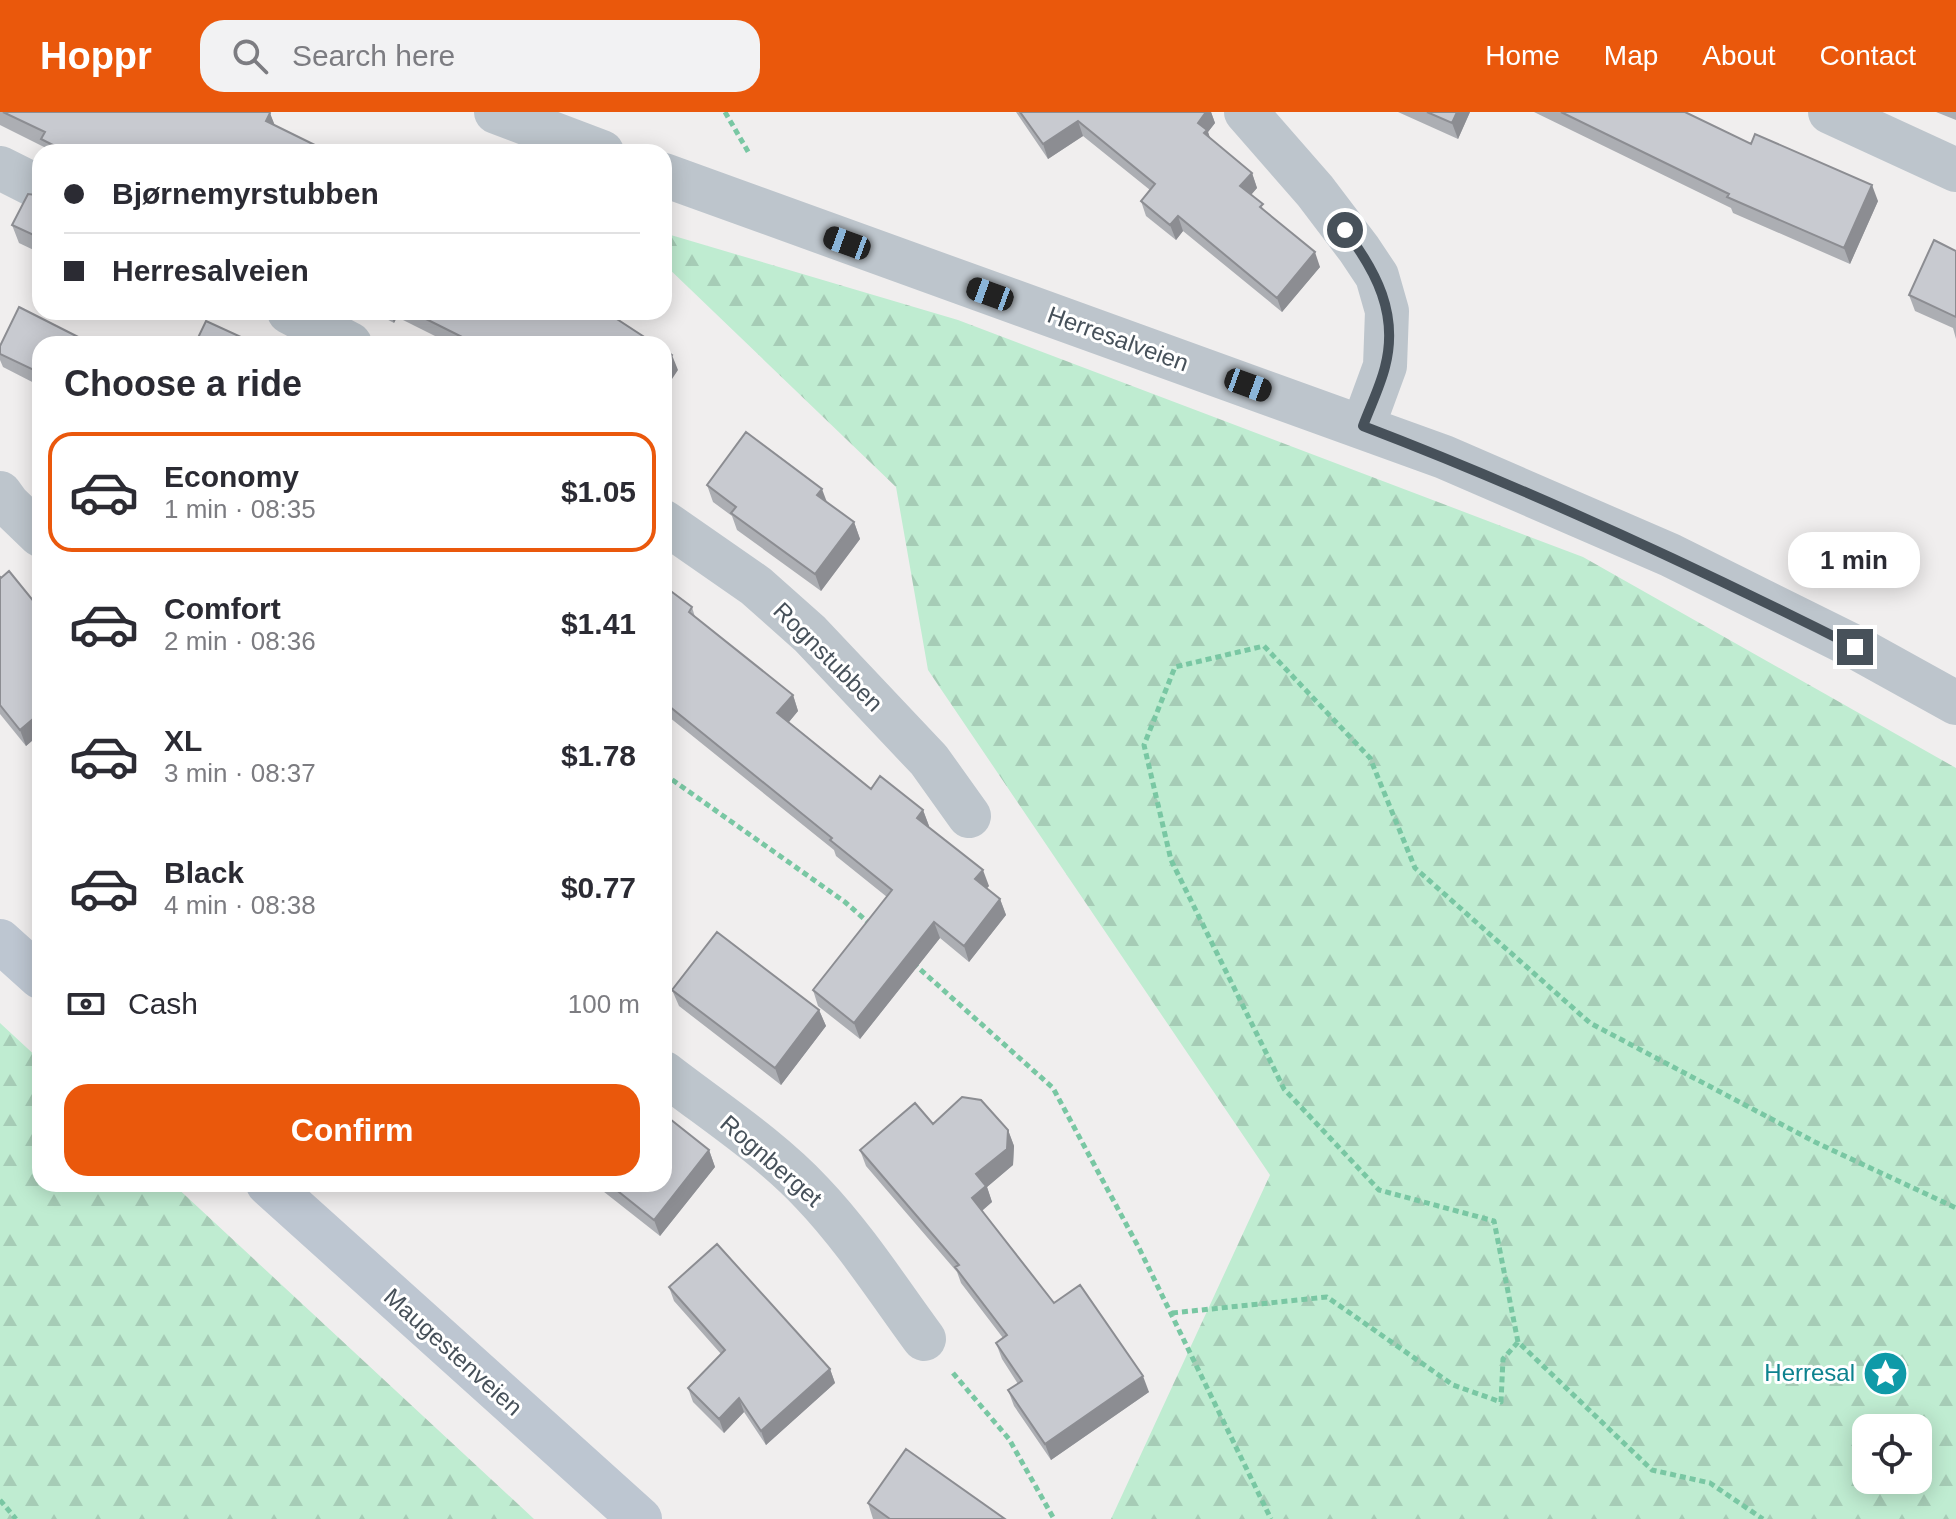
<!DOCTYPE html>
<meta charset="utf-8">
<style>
body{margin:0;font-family:Arial,sans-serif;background:#f2f2f3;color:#2b2b33;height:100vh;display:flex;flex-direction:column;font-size:30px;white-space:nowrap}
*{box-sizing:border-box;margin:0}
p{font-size:26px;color:#7c7c81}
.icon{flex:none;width:44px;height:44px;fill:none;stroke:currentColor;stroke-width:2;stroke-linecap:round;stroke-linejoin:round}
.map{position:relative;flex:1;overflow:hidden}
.drawer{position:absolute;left:32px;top:224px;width:640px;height:856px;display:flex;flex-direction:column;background:#fff;border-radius:24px;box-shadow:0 4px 20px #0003}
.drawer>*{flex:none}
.hud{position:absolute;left:32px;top:32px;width:640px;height:176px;border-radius:24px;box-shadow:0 4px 20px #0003;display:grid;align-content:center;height:176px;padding:0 32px;background:#fff}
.fabs{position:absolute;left:1852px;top:1302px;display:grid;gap:16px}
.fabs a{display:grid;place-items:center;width:80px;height:80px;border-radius:16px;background:#fff;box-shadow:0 4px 20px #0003;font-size:40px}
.end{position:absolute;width:36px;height:36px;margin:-18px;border:10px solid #47515a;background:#fff;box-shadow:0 0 0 4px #fff}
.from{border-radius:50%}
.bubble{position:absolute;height:56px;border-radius:24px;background:#fff;box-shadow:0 4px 20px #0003;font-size:26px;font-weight:800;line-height:56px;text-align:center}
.car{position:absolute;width:24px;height:48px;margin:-24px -12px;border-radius:10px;box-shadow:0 0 6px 2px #0007;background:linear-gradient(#222 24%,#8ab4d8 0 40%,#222 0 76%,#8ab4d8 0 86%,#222 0)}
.hud b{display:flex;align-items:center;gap:28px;height:76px;font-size:30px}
.hud b+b{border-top:2px solid #e1e1e2}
.hud i{width:20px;height:20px;background:#2b2b33}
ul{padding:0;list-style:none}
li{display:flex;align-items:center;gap:24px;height:120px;margin:0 16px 12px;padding:0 16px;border:4px solid transparent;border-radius:24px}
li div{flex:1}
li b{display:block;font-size:30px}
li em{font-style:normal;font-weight:800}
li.active{border-color:#ea580c}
li>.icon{width:72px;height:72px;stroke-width:1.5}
h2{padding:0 32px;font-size:36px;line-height:96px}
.pay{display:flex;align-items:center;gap:20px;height:88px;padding:0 32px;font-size:30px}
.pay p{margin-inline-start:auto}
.primary-button{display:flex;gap:16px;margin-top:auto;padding:16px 32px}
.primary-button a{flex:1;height:92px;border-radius:24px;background:#ea580c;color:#fff;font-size:32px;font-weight:800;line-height:92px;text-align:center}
header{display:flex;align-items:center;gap:48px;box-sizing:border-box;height:112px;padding:0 40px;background:#ea580c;color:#fff}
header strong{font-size:38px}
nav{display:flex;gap:44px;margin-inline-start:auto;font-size:28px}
.search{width:560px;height:72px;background:#f2f2f3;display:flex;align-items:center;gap:20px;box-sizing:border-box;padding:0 28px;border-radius:24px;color:#7c7c81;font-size:30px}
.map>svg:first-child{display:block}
</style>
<header>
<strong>Hoppr</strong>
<div class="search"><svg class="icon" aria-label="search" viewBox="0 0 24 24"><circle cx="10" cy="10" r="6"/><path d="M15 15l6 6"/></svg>Search here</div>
<nav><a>Home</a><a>Map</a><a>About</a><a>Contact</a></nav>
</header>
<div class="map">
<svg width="1956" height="1407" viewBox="0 0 1956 1407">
<defs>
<pattern id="forest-firs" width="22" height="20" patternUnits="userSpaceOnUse" patternTransform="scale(2)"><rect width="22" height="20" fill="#bfecd1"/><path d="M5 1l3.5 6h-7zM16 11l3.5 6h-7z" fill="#a6ccb6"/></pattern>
</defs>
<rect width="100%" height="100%" fill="#f0eeee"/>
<path fill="url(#forest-firs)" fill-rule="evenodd" d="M664 121 958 208 1583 445 1956 656V1407H1111L1270 1063 928 558 896 375 664 152ZM1866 1316H1918V1368H1866Z
M0 911 40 948V1072H173L534 1407H0Z"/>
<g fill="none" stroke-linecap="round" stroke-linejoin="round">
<path stroke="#79c7a3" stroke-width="5" stroke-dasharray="6 4" stroke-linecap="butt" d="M725 0 750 43
M664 662 845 790 870 812
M913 851 1053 976 1139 1136 1271 1407
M1172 1201 1327 1185 1453 1273 1501 1290 1503 1247 1518 1230 1652 1358 1710 1371 1763 1407
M1518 1230 1494 1109 1379 1078 1284 977 1171 748 1144 633 1175 555 1264 534 1370 646 1415 756 1590 911 1815 1030 1956 1096
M953 1261 1009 1327 1054 1407
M0 1388 16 1407"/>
<path stroke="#bdc5cc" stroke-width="44" d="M496 0 602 40
M1246 0 1315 79 1359 137 1377 164 1387 199 1385 254 1363 314
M1830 0 1956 58
M0 56 40 76
M664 63 1444 345 1670 443 1855 535 1956 591
M289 200 350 232
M0 381 8 392 40 423
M664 410 756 474 810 522 929 648 969 704
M664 961C713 999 769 1035 812 1081 854 1125 888 1178 924 1227"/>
<path stroke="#bdc6d1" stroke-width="44" d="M0 829 40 865
M268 1072 640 1407"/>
</g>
<path fill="#acaeb3" d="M0 0H269L275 14 329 40H46L44 35 0 13Z
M1016 0H1211L1215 11 1208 20 1210 26 1252 61 1257 76 1251 82 1266 100 1320 155 1282 200 1183 119 1176 128 1146 104 1141 89 1150 78 1083 24 1048 47Z
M1398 0H1470L1458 27Z
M1534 0H1685L1751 32 1878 89 1850 152 1733 101 1731 96Z
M1936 0H1956V8Z
M40 81V141L19 131 12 113 36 83Z
M1956 139V227L1953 216 1915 199 1909 183Z
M373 200H606L655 232H451L397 205 394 211Z
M40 232V274L3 255 0 248V234Z
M707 373 827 391 854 410 860 427 821 479 737 418 732 404 713 390Z
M0 465 40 497V622L26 634 0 602Z
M664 474 692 495 695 505 793 583 798 599 789 610 871 677 923 698 929 714 928 715 989 774 986 777 1000 787 1006 803 969 850 940 826 860 927 818 894 813 878 887 785 836 744 834 738 664 601Z
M672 878 819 898 826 914 781 973 679 894Z
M1008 1018 1014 1034 1013 1053 987 1075 992 1090 982 1099 1054 1191 1149 1280 1051 1348 1014 1294 1008 1278 1018 1272 1002 1247 996 1231 1003 1226 961 1171 957 1160 866 1054 860 1038Z
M709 1038 715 1055 660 1124 594 1072H664Z
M669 1175 830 1257 835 1271 766 1333 744 1300 724 1321 693 1290 688 1276 721 1242 674 1189Z
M868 1391 1005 1407H873Z"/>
<path fill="#8c8d92" d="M1206 0H1211L1215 11 1208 20 1212 32 1209 36 1198 11Z
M1457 0H1470L1458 27 1452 11Z
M270 1 277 19 266 9Z
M1078 9 1083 24 1048 47 1043 32Z
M1252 61 1257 76 1246 89 1240 74Z
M1872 73 1878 89 1850 152 1844 136Z
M1178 104 1183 119 1176 128 1170 113Z
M1315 140 1320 155 1282 200 1277 186Z
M390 200H395L397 205 394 211Z
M672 243 678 258 664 279V256Z
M822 377 828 393 817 383Z
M854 410 860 427 821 479 815 462Z
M793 583 798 599 783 617 777 601Z
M40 601V622L26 634 20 618Z
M923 698 929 714 923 722 917 706Z
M983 758 989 774 980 783 975 767Z
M1000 787 1006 803 969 850 964 834Z
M934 810 940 826 860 927 854 911Z
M819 898 826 914 781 973 775 956Z
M1008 1018 1014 1034 1013 1053 987 1075 992 1090 978 1102 972 1086 976 1062Z
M709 1038 715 1055 660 1124 654 1108Z
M830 1257 835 1271 766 1333 761 1319Z
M1143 1264 1149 1280 1051 1348 1045 1332Z
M739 1286 744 1300 724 1321 719 1307Z"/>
<path fill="#c8cad0" stroke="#8c8d92" stroke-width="2" d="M3 0H269L270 1 266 9 329 40H50L53 33 41 27 45 20Z
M1020 0H1206L1198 11 1207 18 1204 21 1252 61 1240 74 1263 92 1260 95 1315 140 1277 186 1178 104 1170 113 1141 89 1155 72 1078 9 1043 32Z
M1427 0H1457L1452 11Z
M1561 0H1685L1751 32 1755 22 1872 73 1844 136 1727 85 1729 82Z
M40 81V126L12 113 28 82 36 83Z
M1934 128 1956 139V205L1909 183Z
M19 195 92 232H40V261L0 242V234Z
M412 200H606L655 232H476Z
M206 209 252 230 250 232H195Z
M664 238 672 243 664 256Z
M746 320 822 377 817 383 854 410 815 462 731 401 736 395 707 373Z
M9 459 40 497V601L20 618 0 593V465L1 466Z
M664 474 692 495 689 500 793 583 777 601 871 677 880 664 923 698 917 706 983 758 975 767 1000 787 964 834 934 810 854 911 813 878 892 778 830 728 832 726 664 590Z
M717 820 819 898 775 956 672 878Z
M962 985 981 988 1008 1018 1007 1037 976 1062 986 1074 972 1086 1054 1191 1080 1173 1143 1264 1045 1332 1008 1278 1022 1269 996 1231 1007 1223 955 1155 959 1153 860 1038 915 991 933 1012Z
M670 1007 709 1038 654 1108 609 1072H664V1015Z
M717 1132 830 1257 761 1319 739 1286 719 1307 688 1276 725 1238 669 1175Z
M906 1337 1005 1407H890L868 1391Z"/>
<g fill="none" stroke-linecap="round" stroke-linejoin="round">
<path stroke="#47515a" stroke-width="10" d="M1345 118C1376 159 1399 202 1385 255 1380 275 1370 295 1363 314 1531 378 1694 454 1855 535"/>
</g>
<defs>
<symbol id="sight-disc" viewBox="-11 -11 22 22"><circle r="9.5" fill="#0f9aa8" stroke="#fff"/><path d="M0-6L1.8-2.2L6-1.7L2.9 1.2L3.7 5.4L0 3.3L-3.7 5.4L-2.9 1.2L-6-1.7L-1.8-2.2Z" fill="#fff"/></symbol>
</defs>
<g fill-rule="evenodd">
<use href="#sight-disc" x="1860" y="1236" width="51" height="51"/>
</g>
<g text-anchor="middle" stroke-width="6" stroke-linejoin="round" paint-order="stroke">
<g font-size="24" fill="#47515a" stroke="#fff">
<text transform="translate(1118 227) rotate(20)" y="8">Herresalveien</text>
<text transform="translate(828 545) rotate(45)" y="8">Rognstubben</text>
<text transform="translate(771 1049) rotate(41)" y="8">Rognberget</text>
<text transform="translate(453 1240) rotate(42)" y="8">Maugestenveien</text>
</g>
<g font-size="24" fill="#0d838f" stroke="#fff" text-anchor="end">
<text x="1855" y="1269">Herresal</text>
</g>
</g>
</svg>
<div class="fabs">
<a><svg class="icon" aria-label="locate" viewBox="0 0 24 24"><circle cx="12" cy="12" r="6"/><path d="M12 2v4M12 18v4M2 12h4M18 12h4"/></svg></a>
</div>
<i class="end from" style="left:1345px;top:118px"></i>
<i class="end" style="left:1855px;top:535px"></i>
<div class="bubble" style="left:1788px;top:420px;width:132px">1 min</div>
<i class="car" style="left:847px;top:131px;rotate:290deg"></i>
<i class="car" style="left:990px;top:182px;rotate:290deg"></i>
<i class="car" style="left:1248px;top:273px;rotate:110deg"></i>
<div class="hud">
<b><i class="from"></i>Bjørnemyrstubben</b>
<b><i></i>Herresalveien</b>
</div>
<section class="drawer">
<h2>Choose a ride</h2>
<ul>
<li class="active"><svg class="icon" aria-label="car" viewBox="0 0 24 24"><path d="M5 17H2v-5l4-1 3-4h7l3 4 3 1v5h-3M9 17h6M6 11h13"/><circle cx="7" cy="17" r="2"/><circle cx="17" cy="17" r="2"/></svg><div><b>Economy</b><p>1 min · 08:35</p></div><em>$1.05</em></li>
<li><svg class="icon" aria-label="car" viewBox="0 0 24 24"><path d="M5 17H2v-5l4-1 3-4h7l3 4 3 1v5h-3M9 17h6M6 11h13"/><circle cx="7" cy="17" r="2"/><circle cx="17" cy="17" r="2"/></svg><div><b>Comfort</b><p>2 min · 08:36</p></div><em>$1.41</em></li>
<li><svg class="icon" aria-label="car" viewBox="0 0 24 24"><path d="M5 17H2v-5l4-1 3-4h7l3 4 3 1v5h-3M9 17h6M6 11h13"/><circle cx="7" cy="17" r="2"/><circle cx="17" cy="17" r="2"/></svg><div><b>XL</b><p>3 min · 08:37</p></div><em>$1.78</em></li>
<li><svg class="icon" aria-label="car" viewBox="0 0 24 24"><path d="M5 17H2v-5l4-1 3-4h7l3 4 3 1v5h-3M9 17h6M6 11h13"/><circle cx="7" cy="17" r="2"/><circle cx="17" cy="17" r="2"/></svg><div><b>Black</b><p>4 min · 08:38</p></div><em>$0.77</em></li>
</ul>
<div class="pay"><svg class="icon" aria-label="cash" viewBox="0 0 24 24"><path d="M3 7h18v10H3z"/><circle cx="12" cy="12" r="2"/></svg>Cash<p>100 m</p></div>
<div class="primary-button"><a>Confirm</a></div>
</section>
</div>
